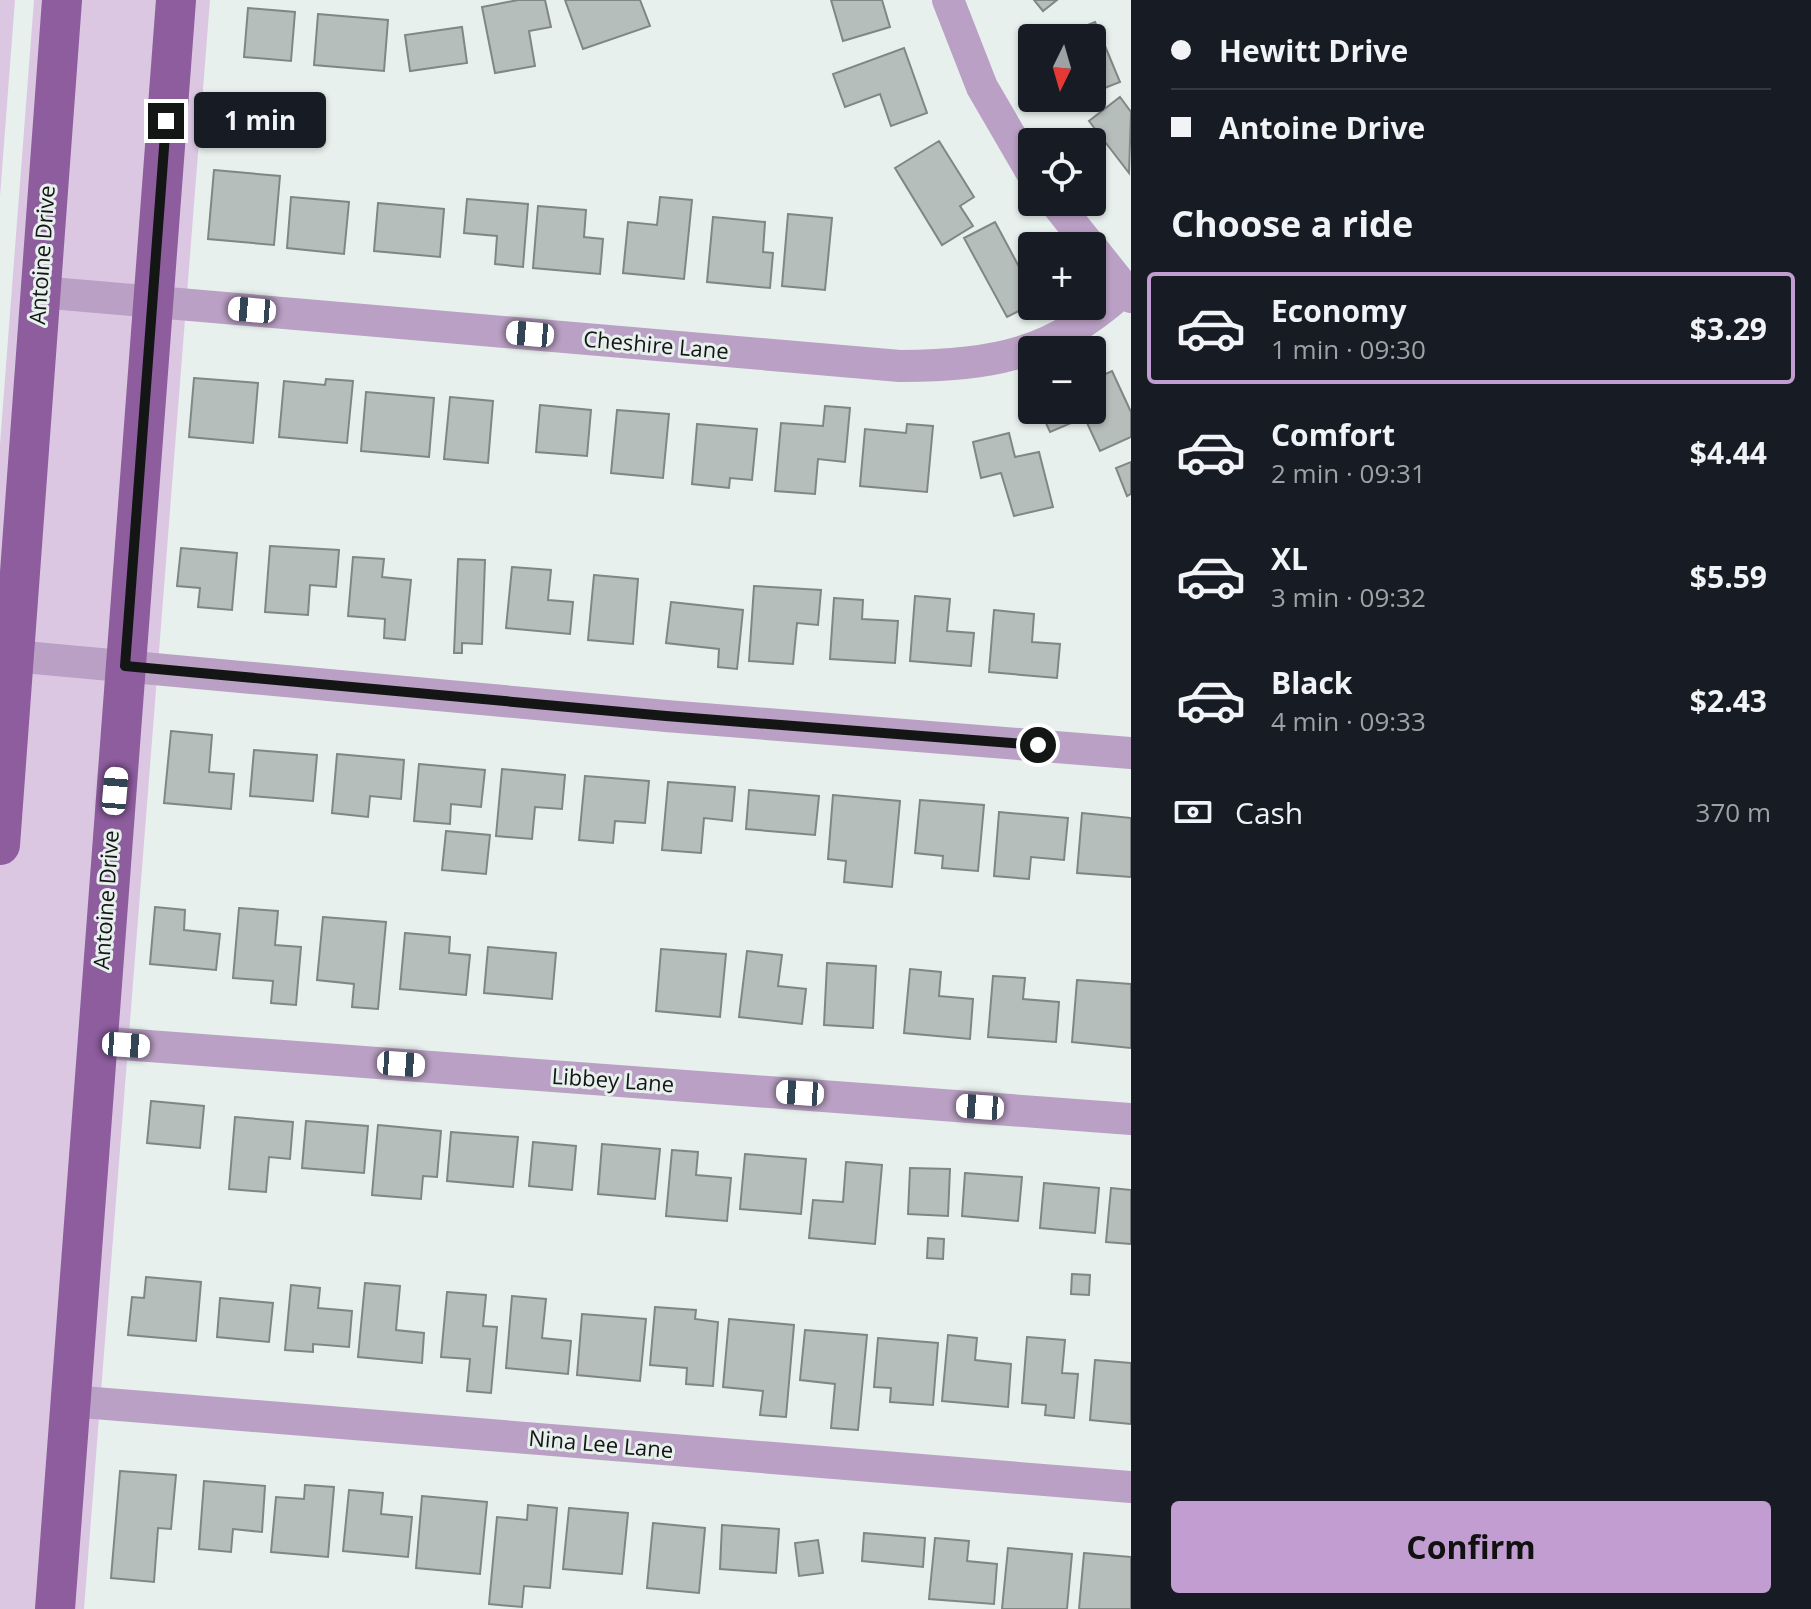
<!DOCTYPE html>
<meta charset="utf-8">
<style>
body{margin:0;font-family:"Open Sans",sans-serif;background:#20242c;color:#f1f3f6;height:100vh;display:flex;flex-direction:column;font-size:30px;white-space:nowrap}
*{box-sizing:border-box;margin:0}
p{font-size:26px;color:#9ea1a6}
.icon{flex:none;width:44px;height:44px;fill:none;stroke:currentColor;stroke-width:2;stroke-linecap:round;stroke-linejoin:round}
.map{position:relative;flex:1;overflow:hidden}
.drawer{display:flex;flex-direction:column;background:#171b24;width:680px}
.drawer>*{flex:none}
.guide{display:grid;align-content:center;height:176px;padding:0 40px;background:#171b24}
.needle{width:52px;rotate:185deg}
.tools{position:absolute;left:1018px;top:24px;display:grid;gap:16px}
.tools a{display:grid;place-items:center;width:88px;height:88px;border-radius:8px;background:#171b24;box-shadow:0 2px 6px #0004;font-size:40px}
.end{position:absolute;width:36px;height:36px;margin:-18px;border:10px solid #131615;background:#fff;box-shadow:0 0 0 4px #fff}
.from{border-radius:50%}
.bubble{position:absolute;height:56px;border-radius:8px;background:#171b24;box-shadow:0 2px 6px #0004;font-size:26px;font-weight:700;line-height:56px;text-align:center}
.car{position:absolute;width:24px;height:48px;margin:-24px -12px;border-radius:10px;box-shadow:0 0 6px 2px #0007;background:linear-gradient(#fff 24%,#345 0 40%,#fff 0 76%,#345 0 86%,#fff 0)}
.guide b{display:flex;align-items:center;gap:28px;height:76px;font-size:30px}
.guide b+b{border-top:2px solid #363941}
.guide i{width:20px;height:20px;background:#f1f3f6}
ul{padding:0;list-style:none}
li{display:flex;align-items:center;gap:24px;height:112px;margin:0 16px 12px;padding:0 24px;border:4px solid transparent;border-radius:8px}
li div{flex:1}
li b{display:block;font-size:30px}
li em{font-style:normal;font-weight:700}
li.selected{border-color:#c29dd1}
li>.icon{width:72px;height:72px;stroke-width:1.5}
h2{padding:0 40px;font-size:36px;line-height:96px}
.pay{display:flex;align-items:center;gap:20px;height:88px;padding:0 40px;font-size:30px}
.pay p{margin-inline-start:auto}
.cta{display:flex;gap:16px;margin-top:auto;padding:16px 40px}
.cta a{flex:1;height:92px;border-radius:8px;background:#c29dd1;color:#111;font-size:32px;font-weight:700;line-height:92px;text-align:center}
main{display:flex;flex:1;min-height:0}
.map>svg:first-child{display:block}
</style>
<main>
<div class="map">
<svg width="1131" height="1609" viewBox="0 0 1131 1609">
<rect width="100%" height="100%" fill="#e7f0ed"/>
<path fill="#dbc7e2" d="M0 0H15L0 196Z
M34 0H210L84 1609H0V444Z"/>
<path fill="#b6bebb" stroke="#7f8784" stroke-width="2" d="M518 0H545L551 27 529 31 535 66 495 73 482 7Z
M565 0H640L650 26 583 49Z
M831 0H882L890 27 843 41Z
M1034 0H1057L1043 11Z
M248 8 295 12 291 61 244 57Z
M318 14 388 20 384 71 314 65Z
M1095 22 1120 82 1092 93V38H1055Z
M462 27 467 63 410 71 405 35Z
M904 48 927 113 891 126 880 94 845 107 833 74Z
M1120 97 1131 112 1129 173 1089 121Z
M939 141 974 197 960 206 973 226 942 245 895 168Z
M214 170 280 176 274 245 208 239Z
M291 197 349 202 344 254 287 248Z
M660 197 692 200 684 279 623 273 628 222 657 225Z
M467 199 528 204 523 267 495 264 497 236 464 233Z
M378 203 444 209 440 257 374 251Z
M538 206 586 210 584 237 603 239 600 274 533 268Z
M788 214 832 218 825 290 782 286Z
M713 217 765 222 763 252 773 253 770 288 707 282Z
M995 222 1032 291V304L1007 317 964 238Z
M1112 371 1131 412V437L1100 451 1081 410H1092V380Z
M194 378 258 383 253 443 189 437Z
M326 379 353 381 347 443 279 437 284 381 325 385Z
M366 392 434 398 429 457 361 451Z
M450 397 493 401 488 463 444 459Z
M540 405 591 410 587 456 536 452Z
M825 406 850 408 845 462 818 459 815 494 775 491 781 423 823 426Z
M617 410 669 414 663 478 611 473Z
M1040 410H1072L1076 421 1050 432Z
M697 424 757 429 752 480 730 478 729 488 692 484Z
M907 424 933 426 927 492 860 486 865 429 906 433Z
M1009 433 1015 457 1039 452 1053 507 1014 516 1001 473 981 478 973 442Z
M1131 462V494L1127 496 1116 468Z
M270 546 339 550 336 587 310 585 308 615 265 612Z
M181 548 237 553 232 610 198 607 200 588 177 586Z
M353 557 384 559 382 577 411 580 405 640 384 638 385 619 348 616Z
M458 559 485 560 482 644 462 643V653H454Z
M512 567 551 570 548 600 573 602 570 634 506 628Z
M594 575 638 579 633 644 588 640Z
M754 586 821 590 818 625 797 623 793 664 749 661Z
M915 596 950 599 947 631 974 633 971 666 910 661Z
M834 598 863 600 862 619 898 621 895 663 830 659Z
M671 602 743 610 737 669 718 667 719 649 666 643Z
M994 610 1034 614 1032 642 1060 644 1057 678 989 672Z
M171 731 212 735 209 772 234 774 231 809 164 803Z
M254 750 317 755 313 801 250 796Z
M337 754 404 760 401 799 370 796 368 817 332 813Z
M419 764 485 770 481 807 451 804 450 824 414 821Z
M502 769 565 775 562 809 535 807 532 839 496 836Z
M585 776 649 781 645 823 615 821 613 843 579 840Z
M668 782 735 787 732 821 704 818 701 853 662 850Z
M749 790 819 796 815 835 746 829Z
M833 795 900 801 892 887 844 882 846 861 828 859Z
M920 800 984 805 978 871 942 868 943 856 915 853Z
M999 812 1068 818 1064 860 1031 857 1029 879 994 876Z
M1082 813 1131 818V877L1077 873Z
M446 831 490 835 486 874 442 870Z
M155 907 185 910 184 930 220 934 216 970 150 964Z
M239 908 278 911 275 945 301 947 296 1005 271 1003 273 981 233 978Z
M323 917 386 922 378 1009 352 1007 354 984 317 980Z
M405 933 450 937 449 953 470 955 466 995 400 989Z
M488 947 556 953 552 999 484 993Z
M661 949 726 954 720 1017 656 1011Z
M747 951 782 955 778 986 806 989 802 1024 739 1017Z
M827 963 876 966 873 1028 824 1025Z
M910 969 941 972 939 996 973 999 970 1039 904 1033Z
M993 976 1025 978 1023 999 1059 1002 1056 1042 988 1037Z
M1077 980 1131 984V1048L1072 1042Z
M151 1101 204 1106 200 1148 147 1143Z
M235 1117 293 1122 290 1159 269 1157 266 1192 229 1189Z
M306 1121 368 1126 364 1173 302 1168Z
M378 1125 441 1131 437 1177 423 1176 421 1199 372 1195Z
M451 1132 518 1137 513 1187 447 1181Z
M533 1142 576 1146 572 1190 529 1186Z
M602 1144 660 1149 655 1199 598 1194Z
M672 1150 698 1152 696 1175 731 1178 727 1221 666 1216Z
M745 1154 806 1159 801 1214 740 1209Z
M846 1162 882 1165 875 1244 809 1238 813 1200 843 1202Z
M910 1168 950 1169 948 1216 908 1214Z
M965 1173 1022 1177 1018 1221 962 1216Z
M1044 1183 1099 1188 1095 1233 1040 1228Z
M1111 1188 1131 1190V1244L1106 1242Z
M928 1238 944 1239 943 1259 927 1258Z
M1072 1274 1090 1275 1089 1295 1071 1294Z
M146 1277 201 1282 196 1341 128 1335 132 1297 144 1298Z
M365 1283 400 1286 396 1330 424 1333 422 1363 358 1357Z
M291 1285 320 1288 318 1308 352 1311 349 1347 313 1344V1352L285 1350Z
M447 1292 486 1295 483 1326 497 1327 491 1393 467 1391 470 1359 441 1357Z
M512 1296 546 1299 542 1338 571 1341 568 1374 506 1368Z
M220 1298 273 1303 269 1342 217 1337Z
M655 1307 696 1310 695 1319 718 1322 713 1386 686 1384 687 1368 650 1365Z
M582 1314 646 1319 640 1381 577 1375Z
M729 1319 794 1325 786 1417 760 1415 763 1391 723 1387Z
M805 1330 867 1335 858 1430 831 1428 835 1384 800 1380Z
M948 1335 977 1338 975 1360 1011 1364 1008 1407 942 1401Z
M1027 1337 1065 1340 1062 1373 1078 1374 1074 1418 1045 1415 1046 1405 1022 1403Z
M878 1338 938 1343 933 1405 890 1402 891 1388 874 1387Z
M1095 1360 1131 1363V1424L1090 1420Z
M120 1471 176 1475 171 1529 158 1528 154 1582 111 1578Z
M204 1481 265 1486 262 1532 233 1529 231 1552 199 1549Z
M305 1485 334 1487 328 1557 271 1552 276 1497 304 1499Z
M349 1490 383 1493 381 1514 412 1517 408 1557 343 1551Z
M422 1496 487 1502 480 1574 416 1568Z
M528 1505 557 1508 550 1588 524 1586 522 1607 489 1604 497 1517 527 1520Z
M569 1508 628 1513 622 1574 563 1569Z
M653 1523 705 1528 699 1593 647 1588Z
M722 1525 779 1529 776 1573 720 1569Z
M864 1533 925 1538 923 1567 862 1561Z
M935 1538 969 1541 967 1561 997 1564 994 1604 929 1599Z
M818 1540 823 1573 799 1576 795 1543Z
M1008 1548 1072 1554 1067 1609H1002Z
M1084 1553 1131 1557V1609H1079Z"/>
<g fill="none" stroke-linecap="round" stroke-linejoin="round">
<path stroke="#baa0c4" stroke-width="32" d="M948 0 982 87 1032 173
M1055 202 1090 246
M1092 248 1131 297
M39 292 900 366C993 366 1055 354 1125 289
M13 656 666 716 1131 753
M95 1042 1131 1119
M70 1401 1131 1487"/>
<path stroke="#8d5d9e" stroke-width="40" d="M0 845 62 0
M55 1609 176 0"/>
</g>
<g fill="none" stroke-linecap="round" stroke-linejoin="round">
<path stroke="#131615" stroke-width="10" d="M166 121 125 666 666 716 1038 745"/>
</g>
<g text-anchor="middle" stroke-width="6" stroke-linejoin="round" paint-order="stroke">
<g font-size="22" fill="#131615" stroke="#e7f0ed">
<text transform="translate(42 255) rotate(-86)" y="8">Antoine Drive</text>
<text transform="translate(656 345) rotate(5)" y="8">Cheshire Lane</text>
<text transform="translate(106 900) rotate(-86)" y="8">Antoine Drive</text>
<text transform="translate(613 1080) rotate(4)" y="8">Libbey Lane</text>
<text transform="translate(601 1444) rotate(5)" y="8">Nina Lee Lane</text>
</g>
</g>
</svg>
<div class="tools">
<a><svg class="needle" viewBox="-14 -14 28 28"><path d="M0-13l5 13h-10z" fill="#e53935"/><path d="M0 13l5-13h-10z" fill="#9ea1a6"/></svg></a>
<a><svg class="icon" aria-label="locate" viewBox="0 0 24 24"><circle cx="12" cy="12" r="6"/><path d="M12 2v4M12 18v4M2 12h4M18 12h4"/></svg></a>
<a>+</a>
<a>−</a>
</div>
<i class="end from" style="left:1038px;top:745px"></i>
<i class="end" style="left:166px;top:121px"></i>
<div class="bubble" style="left:194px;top:92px;width:132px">1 min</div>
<i class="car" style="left:252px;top:310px;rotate:275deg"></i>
<i class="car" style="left:530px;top:334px;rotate:275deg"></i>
<i class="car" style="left:115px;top:791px;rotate:5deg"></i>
<i class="car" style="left:126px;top:1045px;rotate:94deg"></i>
<i class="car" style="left:401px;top:1064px;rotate:94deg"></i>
<i class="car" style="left:800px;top:1093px;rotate:274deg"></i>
<i class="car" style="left:980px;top:1107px;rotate:274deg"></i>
</div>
<section class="drawer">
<div class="guide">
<b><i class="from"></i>Hewitt Drive</b>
<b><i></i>Antoine Drive</b>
</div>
<h2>Choose a ride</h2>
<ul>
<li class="selected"><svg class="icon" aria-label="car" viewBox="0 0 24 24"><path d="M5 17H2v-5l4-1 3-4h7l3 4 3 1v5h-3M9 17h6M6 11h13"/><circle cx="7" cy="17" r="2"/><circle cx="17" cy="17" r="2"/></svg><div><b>Economy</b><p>1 min · 09:30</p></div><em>$3.29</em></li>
<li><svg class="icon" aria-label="car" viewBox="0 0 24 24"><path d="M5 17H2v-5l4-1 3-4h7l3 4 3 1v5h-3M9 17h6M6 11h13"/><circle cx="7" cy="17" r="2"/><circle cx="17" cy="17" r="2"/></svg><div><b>Comfort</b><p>2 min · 09:31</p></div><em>$4.44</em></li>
<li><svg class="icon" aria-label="car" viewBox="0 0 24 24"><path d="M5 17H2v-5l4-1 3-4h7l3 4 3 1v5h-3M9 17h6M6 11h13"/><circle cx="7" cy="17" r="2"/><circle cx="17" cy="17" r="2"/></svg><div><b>XL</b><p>3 min · 09:32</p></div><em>$5.59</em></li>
<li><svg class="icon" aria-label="car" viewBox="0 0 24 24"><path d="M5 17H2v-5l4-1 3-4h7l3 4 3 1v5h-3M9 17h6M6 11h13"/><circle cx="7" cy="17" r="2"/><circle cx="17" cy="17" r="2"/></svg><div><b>Black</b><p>4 min · 09:33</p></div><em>$2.43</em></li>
</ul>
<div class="pay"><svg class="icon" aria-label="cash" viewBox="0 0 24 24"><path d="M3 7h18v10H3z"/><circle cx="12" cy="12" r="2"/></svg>Cash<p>370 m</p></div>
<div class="cta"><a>Confirm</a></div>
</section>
</main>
